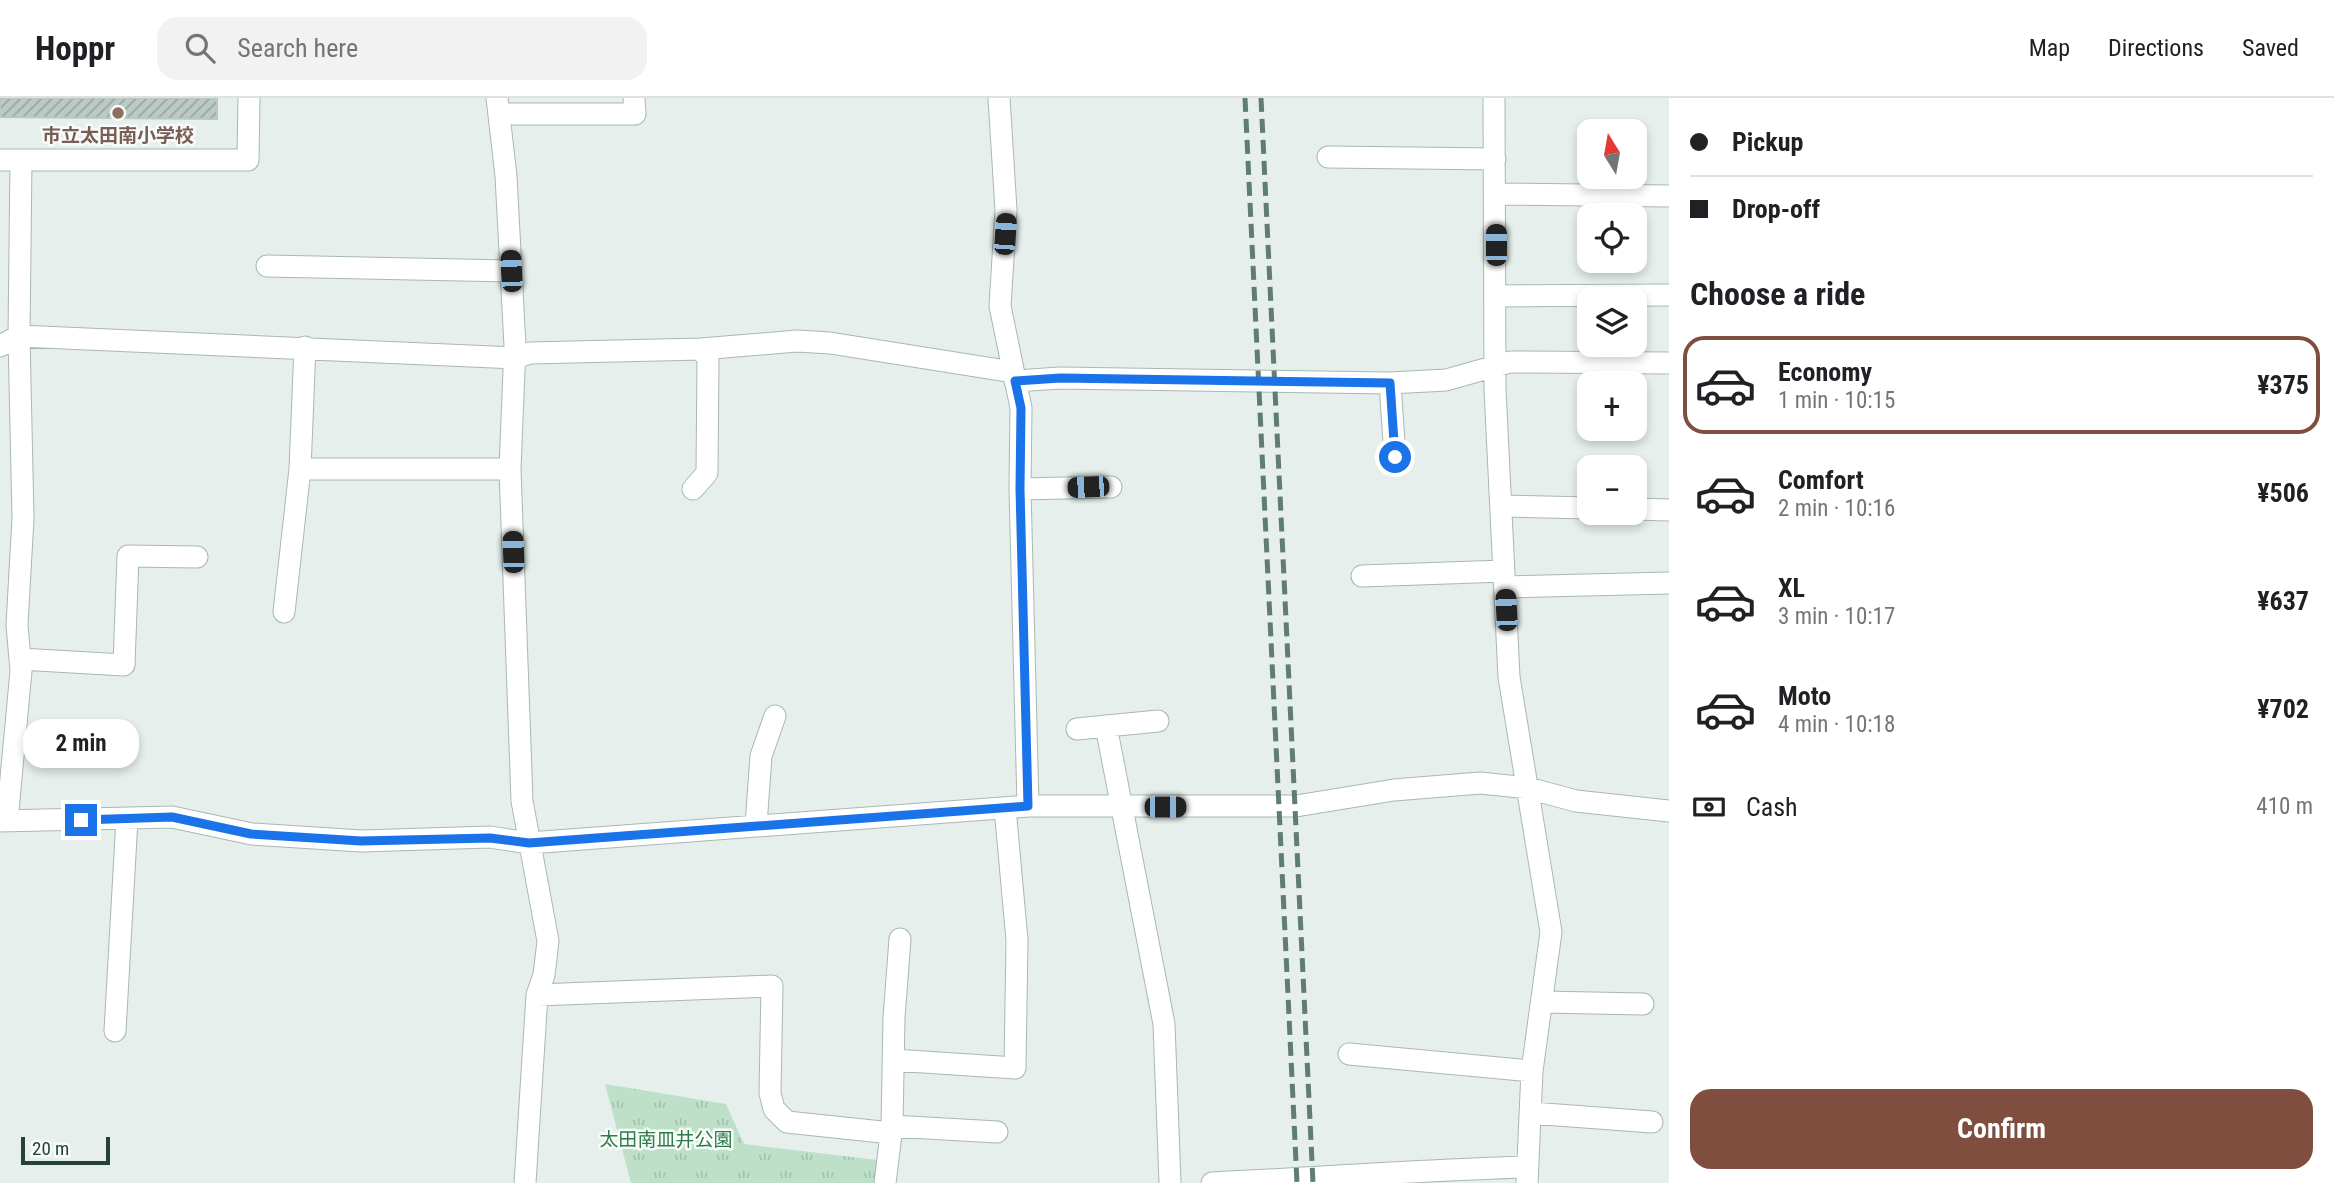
<!DOCTYPE html>
<meta charset="utf-8">
<style>
body{margin:0;font-family:"Roboto Condensed","Noto Sans JP",sans-serif;background:#f2f2f2;color:#202124;height:100vh;display:flex;flex-direction:column;font-size:26px;white-space:nowrap}
*{box-sizing:border-box;margin:0}
p{font-size:23px;color:#757577}
.icon{flex:none;width:38px;height:38px;fill:none;stroke:currentColor;stroke-width:2;stroke-linecap:round;stroke-linejoin:round}
.map{position:relative;flex:1;overflow:hidden}
.details{display:flex;flex-direction:column;background:#fff;width:665px}
.details>*{flex:none}
.top-card{display:grid;align-content:center;height:154px;padding:0 21px;background:#fff}
.needle{width:46px;rotate:349deg}
.buttons{position:absolute;left:1577px;top:21px;display:grid;gap:14px}
.buttons a{display:grid;place-items:center;width:70px;height:70px;border-radius:14px;background:#fff;box-shadow:0 4px 10px #0003;font-size:35px}
.scale{position:absolute;left:21px;bottom:18px;width:89px;box-sizing:border-box;padding-left:7px;border:4px solid #24423a;border-top:0;font-size:19px;line-height:24px;white-space:nowrap;color:#24423a;-webkit-text-stroke:5px #f7fbf9;paint-order:stroke}
.end{position:absolute;width:32px;height:32px;margin:-16px;border:9px solid #1a73e8;background:#fff;box-shadow:0 0 0 4px #fff}
.from{border-radius:50%}
.bubble{position:absolute;height:49px;border-radius:21px;background:#fff;box-shadow:0 4px 10px #0003;font-size:23px;font-weight:700;line-height:49px;text-align:center}
.car{position:absolute;width:21px;height:42px;margin:-21px -10px;border-radius:9px;box-shadow:0 0 5px 2px #0007;background:linear-gradient(#222 24%,#8ab4d8 0 40%,#222 0 76%,#8ab4d8 0 86%,#222 0)}
.top-card b{display:flex;align-items:center;gap:24px;height:66px;font-size:26px}
.top-card b+b{border-top:2px solid #e0e0e0}
.top-card i{width:18px;height:18px;background:#202124}
ul{padding:0;list-style:none}
li{display:flex;align-items:center;gap:21px;height:98px;margin:0 14px 10px;padding:0 7px;border:4px solid transparent;border-radius:21px}
li div{flex:1}
li b{display:block;font-size:26px}
li em{font-style:normal;font-weight:700}
li.selected{border-color:#7f4e3f}
li>.icon{width:63px;height:63px;stroke-width:1.5}
h2{padding:0 21px;font-size:32px;line-height:84px}
.pay{display:flex;align-items:center;gap:18px;height:77px;padding:0 21px;font-size:26px}
.pay p{margin-inline-start:auto}
.button{display:flex;gap:14px;margin-top:auto;padding:14px 21px}
.button a{flex:1;height:80px;border-radius:21px;background:#7f4e3f;color:#fff;font-size:28px;font-weight:700;line-height:80px;text-align:center}
header{display:flex;align-items:center;gap:42px;box-sizing:border-box;height:98px;padding:0 35px;background:#fff;border-bottom:2px solid #e0e0e0}
header strong{font-size:33px}
nav{display:flex;gap:38px;margin-inline-start:auto;font-size:24px}
.search{width:490px;height:63px;background:#f2f2f2;display:flex;align-items:center;gap:18px;box-sizing:border-box;padding:0 24px;border-radius:21px;color:#757577;font-size:26px}
main{display:flex;flex:1;min-height:0}
.map>svg:first-child{display:block}
</style>
<header>
<strong>Hoppr</strong>
<div class="search"><svg class="icon" aria-label="search" viewBox="0 0 24 24"><circle cx="10" cy="10" r="6"/><path d="M15 15l6 6"/></svg>Search here</div>
<nav><a>Map</a><a>Directions</a><a>Saved</a></nav>
</header>
<main>
<div class="map">
<svg width="1669" height="1085" viewBox="0 0 1669 1085">
<defs>
<pattern id="park-tufts" width="24" height="20" patternUnits="userSpaceOnUse" patternTransform="scale(1.75)"><rect width="24" height="20" fill="#bfe0c8"/><path d="M3 7l-1-3M5 7V3M7 7l1-3M15 17l-1-3M17 17v-4M19 17l1-3" fill="none" stroke="#a4c1ad"/></pattern>
<pattern id="building-hatch" width="6" height="6" patternUnits="userSpaceOnUse" patternTransform="scale(1.75)"><rect width="6" height="6" fill="#bbcac4"/><path d="M-1 1l2-2M0 6l6-6M5 7l2-2" fill="none" stroke="#98a6a0"/></pattern>
</defs>
<rect width="100%" height="100%" fill="#e6efeb"/>
<path fill="url(#park-tufts)" d="M605 986 726 1006 744 1046 886 1063 885 1085H631Z"/>
<path fill="url(#building-hatch)" stroke="#b8c9c2" stroke-width="2" d="M0 0H217V21L0 19Z"/>
<g fill="none" stroke-linecap="round" stroke-linejoin="round">
<defs>
<path id="street" d="M497 0 506 78 515 248 510 371 522 703 548 843 544 877 537 897 525 1085
M999 0 1006 112 1000 208 1021 310 1020 391 1028 708
M1494 0 1495 291 1509 579 1551 834 1532 973 1527 1085
M499 16H635L634 0
M1328 59 1495 61
M0 62H248L249 0
M21 62 19 238 515 260 530 255 701 251 708 261 707 375 693 391
M1496 96 1669 98
M267 168 511 173
M1495 198 1669 197
M0 248 19 238 23 420 17 527 21 573 7 723
M701 251 797 243 830 245 1013 274
M1015 283 1060 280 1390 285
M1395 359 1390 285 1446 282 1510 264 1669 265
M300 371 305 249
M1020 391 1111 389
M1501 408 1589 410
M1634 411 1669 412
M1362 478 1504 473
M1505 489 1669 485
M284 514 300 371H510
M20 561 124 567 128 458 197 459
M1106 628 1164 926 1170 1085
M1077 631 1158 623
M0 723 172 719 252 736 361 743 490 739 529 745 1028 708H1296L1394 692 1480 685 1528 690 1576 703 1669 713
M756 727 761 658 775 618
M537 897 772 888 770 995 774 1011 787 1024 891 1035
M1542 904 1643 906
M115 933 127 721
M1349 956 1532 973
M893 962 1015 970 1017 842 1005 710
M1531 1015 1652 1024
M892 1028 997 1034
M885 1085 892 1028 894 920 900 841
M1212 1085C1317 1080 1421 1072 1526 1069"/>
</defs>
<use href="#street" stroke="#a8b8b2" stroke-width="23"/>
<use href="#street" stroke="#fff" stroke-width="21"/>
<path stroke="#5f7d75" stroke-width="5" stroke-dasharray="14 7" stroke-linecap="butt" d="M1245 0 1297 1085
M1261 0 1313 1085"/>
</g>
<g fill="none" stroke-linecap="round" stroke-linejoin="round">
<path stroke="#1a73e8" stroke-width="9" d="M81 722 172 719 251 736 361 743 490 740 529 745 1028 708 1020 391 1021 310 1015 283 1060 280 1390 285 1395 359"/>
</g>
<circle fill="#8d6e63" stroke="#f7fbf9" stroke-width="2.5" cx="118" cy="15" r="7"/>
<g text-anchor="middle" stroke-width="5" stroke-linejoin="round" paint-order="stroke">
<g font-size="19" font-weight="bold" fill="#785e54" stroke="#f7fbf9">
<text x="118" y="44">市立太田南小学校</text>
</g>
<g font-size="19" fill="#2d7a4b" stroke="#f7fbf9">
<text x="666" y="1048">太田南皿井公園</text>
</g>
</g>
</svg>
<div class="buttons">
<a><svg class="needle" viewBox="-14 -14 28 28"><path d="M0-13l5 13h-10z" fill="#e53935"/><path d="M0 13l5-13h-10z" fill="#757577"/></svg></a>
<a><svg class="icon" aria-label="locate" viewBox="0 0 24 24"><circle cx="12" cy="12" r="6"/><path d="M12 2v4M12 18v4M2 12h4M18 12h4"/></svg></a>
<a><svg class="icon" aria-label="layers" viewBox="0 0 24 24"><path d="M12 4l9 5-9 5-9-5zM3 14l9 5 9-5"/></svg></a>
<a>+</a>
<a>−</a>
</div>
<div class="scale">20 m</div>
<i class="end from" style="left:1395px;top:359px"></i>
<i class="end" style="left:81px;top:722px"></i>
<div class="bubble" style="left:23px;top:621px;width:116px">2 min</div>
<i class="car" style="left:1005px;top:136px;rotate:4deg"></i>
<i class="car" style="left:1496px;top:147px;rotate:0deg"></i>
<i class="car" style="left:511px;top:173px;rotate:357deg"></i>
<i class="car" style="left:1088px;top:389px;rotate:268deg"></i>
<i class="car" style="left:513px;top:454px;rotate:358deg"></i>
<i class="car" style="left:1506px;top:512px;rotate:357deg"></i>
<i class="car" style="left:1165px;top:709px;rotate:90deg"></i>
</div>
<section class="details">
<div class="top-card">
<b><i class="from"></i>Pickup</b>
<b><i></i>Drop-off</b>
</div>
<h2>Choose a ride</h2>
<ul>
<li class="selected"><svg class="icon" aria-label="car" viewBox="0 0 24 24"><path d="M5 17H2v-5l4-1 3-4h7l3 4 3 1v5h-3M9 17h6M6 11h13"/><circle cx="7" cy="17" r="2"/><circle cx="17" cy="17" r="2"/></svg><div><b>Economy</b><p>1 min · 10:15</p></div><em>¥375</em></li>
<li><svg class="icon" aria-label="car" viewBox="0 0 24 24"><path d="M5 17H2v-5l4-1 3-4h7l3 4 3 1v5h-3M9 17h6M6 11h13"/><circle cx="7" cy="17" r="2"/><circle cx="17" cy="17" r="2"/></svg><div><b>Comfort</b><p>2 min · 10:16</p></div><em>¥506</em></li>
<li><svg class="icon" aria-label="car" viewBox="0 0 24 24"><path d="M5 17H2v-5l4-1 3-4h7l3 4 3 1v5h-3M9 17h6M6 11h13"/><circle cx="7" cy="17" r="2"/><circle cx="17" cy="17" r="2"/></svg><div><b>XL</b><p>3 min · 10:17</p></div><em>¥637</em></li>
<li><svg class="icon" aria-label="car" viewBox="0 0 24 24"><path d="M5 17H2v-5l4-1 3-4h7l3 4 3 1v5h-3M9 17h6M6 11h13"/><circle cx="7" cy="17" r="2"/><circle cx="17" cy="17" r="2"/></svg><div><b>Moto</b><p>4 min · 10:18</p></div><em>¥702</em></li>
</ul>
<div class="pay"><svg class="icon" aria-label="cash" viewBox="0 0 24 24"><path d="M3 7h18v10H3z"/><circle cx="12" cy="12" r="2"/></svg>Cash<p>410 m</p></div>
<div class="button"><a>Confirm</a></div>
</section>
</main>
